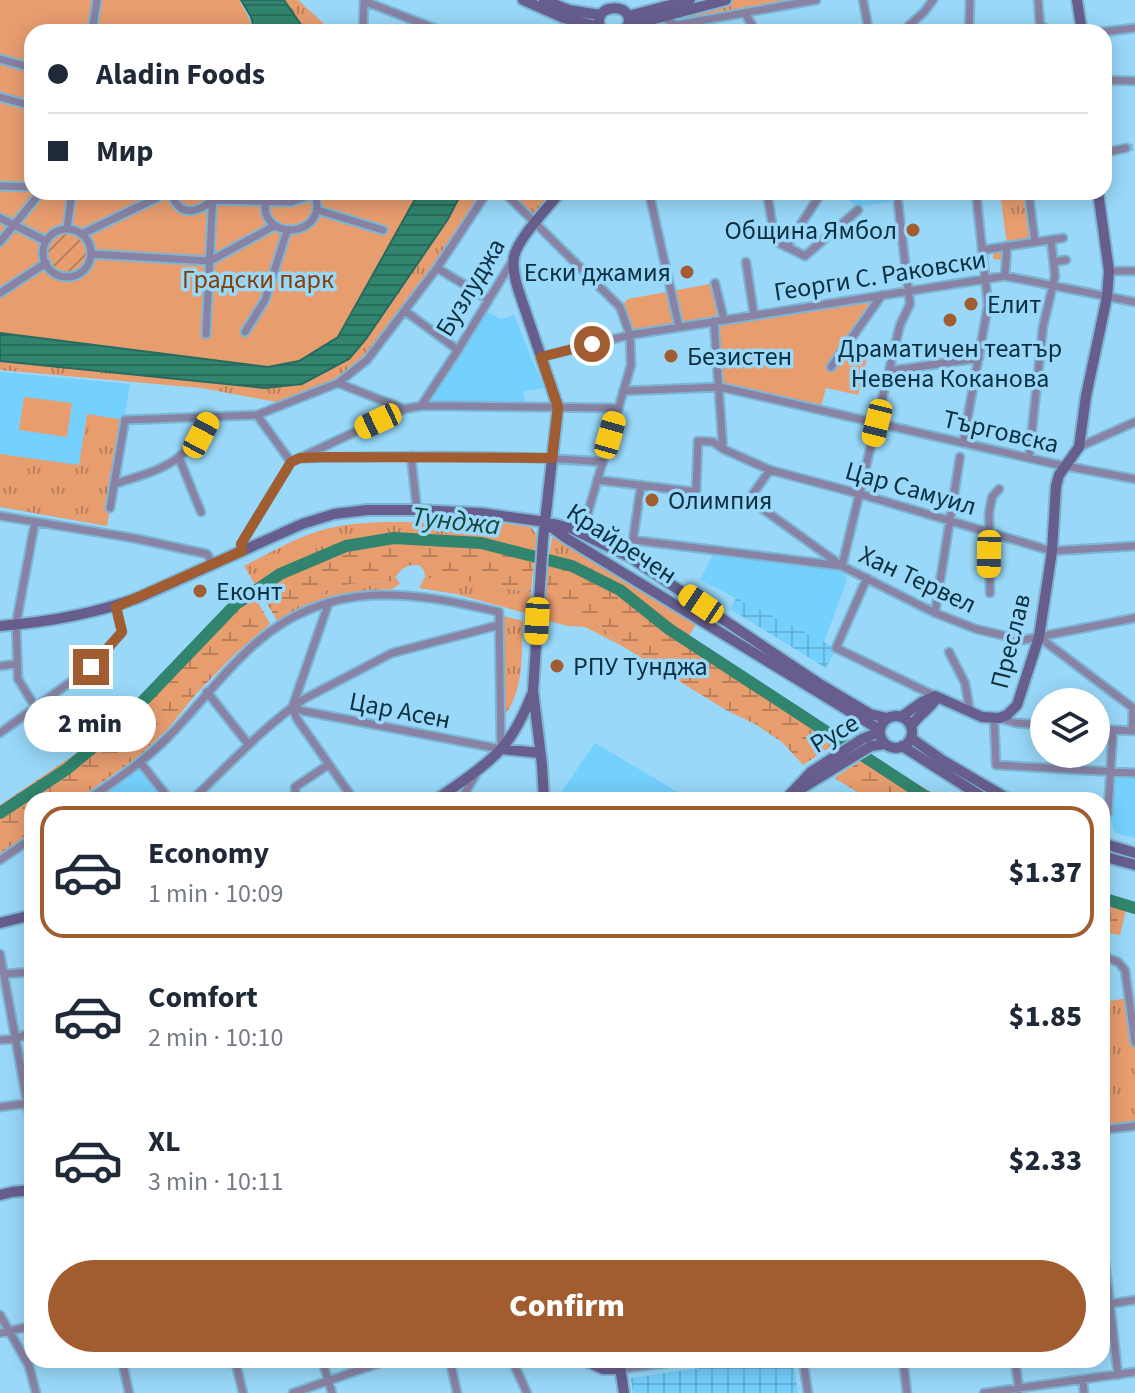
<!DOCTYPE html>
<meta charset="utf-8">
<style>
body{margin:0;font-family:"Source Sans 3",sans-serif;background:#f6f6f7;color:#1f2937;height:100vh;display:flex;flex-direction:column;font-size:30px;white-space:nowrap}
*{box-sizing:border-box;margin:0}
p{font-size:26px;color:#747a83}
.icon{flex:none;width:44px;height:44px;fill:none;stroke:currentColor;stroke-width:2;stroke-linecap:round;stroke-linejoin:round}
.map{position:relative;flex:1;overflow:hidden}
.side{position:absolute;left:24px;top:792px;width:1086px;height:576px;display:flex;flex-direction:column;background:#fff;border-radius:24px;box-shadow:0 4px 20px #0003}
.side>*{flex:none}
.guide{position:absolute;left:24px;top:24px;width:1088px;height:176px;border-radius:24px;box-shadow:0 4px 20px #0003;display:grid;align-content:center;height:176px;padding:0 24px;background:#fff}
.tools{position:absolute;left:1030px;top:688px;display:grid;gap:16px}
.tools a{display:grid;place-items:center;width:80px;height:80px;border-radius:50%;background:#fff;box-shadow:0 4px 20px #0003;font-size:40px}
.end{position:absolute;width:36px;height:36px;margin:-18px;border:10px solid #a15c2f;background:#fff;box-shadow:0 0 0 4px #fff}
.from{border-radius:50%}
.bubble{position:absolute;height:56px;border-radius:28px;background:#fff;box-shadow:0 4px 20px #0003;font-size:26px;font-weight:800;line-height:56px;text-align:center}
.car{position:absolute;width:24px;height:48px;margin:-24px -12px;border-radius:10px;box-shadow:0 0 6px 2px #0007;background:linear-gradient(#f5c518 24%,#345 0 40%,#f5c518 0 76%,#345 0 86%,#f5c518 0)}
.guide b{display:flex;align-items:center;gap:28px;height:76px;font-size:30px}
.guide b+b{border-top:2px solid #e0e1e3}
.guide i{width:20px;height:20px;background:#1f2937}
ul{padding:14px 0 0;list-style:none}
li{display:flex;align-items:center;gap:24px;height:132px;margin:0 16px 12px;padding:0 8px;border:4px solid transparent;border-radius:24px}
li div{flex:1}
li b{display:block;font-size:30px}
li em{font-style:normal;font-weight:800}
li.active{border-color:#a15c2f}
li>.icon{width:72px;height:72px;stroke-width:1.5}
.cta{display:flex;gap:16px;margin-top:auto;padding:16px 24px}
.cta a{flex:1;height:92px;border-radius:48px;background:#a15c2f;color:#fff;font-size:32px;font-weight:800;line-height:92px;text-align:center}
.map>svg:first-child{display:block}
</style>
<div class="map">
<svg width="1135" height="1393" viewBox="0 0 1135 1393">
<defs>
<pattern id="industrial-grid" width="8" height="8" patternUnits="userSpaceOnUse" patternTransform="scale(2)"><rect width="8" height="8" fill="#74d0fd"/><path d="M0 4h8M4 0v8" fill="none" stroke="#63b3da"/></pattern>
<pattern id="grass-tufts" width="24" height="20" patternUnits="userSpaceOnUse" patternTransform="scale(2)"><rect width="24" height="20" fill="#e89d6f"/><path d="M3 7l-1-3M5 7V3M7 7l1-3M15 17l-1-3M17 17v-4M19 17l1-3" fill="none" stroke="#ba805d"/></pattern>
<pattern id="wetland-marsh" width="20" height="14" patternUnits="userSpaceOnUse" patternTransform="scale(2)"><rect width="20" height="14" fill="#e89d6f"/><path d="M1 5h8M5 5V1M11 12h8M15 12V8" fill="none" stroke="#ba805d"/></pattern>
<pattern id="garden-furrows" width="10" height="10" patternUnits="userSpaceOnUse" patternTransform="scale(2)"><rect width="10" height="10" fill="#e89d6f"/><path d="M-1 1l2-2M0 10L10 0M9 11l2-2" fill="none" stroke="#ba805d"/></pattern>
<pattern id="water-rules" width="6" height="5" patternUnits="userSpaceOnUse" patternTransform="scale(2)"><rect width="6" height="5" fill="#31856e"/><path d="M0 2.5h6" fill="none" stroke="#286d5c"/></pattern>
</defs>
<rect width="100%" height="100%" fill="#99d8f9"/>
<path fill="#74d0fd" d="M841 192H899L897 193 898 201 857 207Z
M482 309 501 319 514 315 544 388 523 391 526 407 421 406Z
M0 372 130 384 107 526 0 507Z
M715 550 842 566 847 580 824 642 700 580Z
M595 743 686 797 691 800H556Z
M140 762 170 800H89Z
M1111 772 1135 773V838L1115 833 1108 813Z"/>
<path fill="url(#industrial-grid)" d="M736 598 836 648 826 668 730 609Z
M756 1360H793L798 1393H633L631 1378Z"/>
<path fill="url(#grass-tufts)" d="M284 0H298L333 32H306Z
M726 0H816L676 25 663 17Z
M462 192H479L470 213 436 266 366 358 341 379 282 403 201 388 0 370V361L265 388 349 359 366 339 448 219Z
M504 192H547L552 203 535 223Z
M1029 197 1035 242 1008 246 1006 261 993 259V248L1007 246 1001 200Z
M87 414 125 420 107 526 0 507V454L79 465Z
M446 516 531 527 538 537 535 553 481 540 279 570 256 586 244 566C268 554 293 539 319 531 357 519 400 522 439 523Z
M552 537 629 577 699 620 688 637 666 621 549 557Z
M396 577 400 584 392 589 354 592 327 598 295 611 277 621 274 615 306 603 332 587 364 582 390 581Z
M425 577 446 582H492L509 589 531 592 529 614 456 594 419 588Z
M544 605 575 612 599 624 622 646 585 627 568 626 542 619Z
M503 616 523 621C521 653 525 690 504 716Z
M1129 998 1131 1013H1135V1126L1111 1129 1104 1076H1102V1002Z"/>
<path fill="url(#wetland-marsh)" d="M393 534 481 540 535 553 531 592 509 589 492 582H446L425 577 424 570 419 565C400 565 403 571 391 581L364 582 332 587 306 603 274 615 256 586 279 570 343 543Z
M549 557 572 562 622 586 688 637 844 738 803 765 782 742 755 724 726 710 622 646 599 624 575 612 544 605Z
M251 590 270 624 235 654 196 694 168 729 138 757 77 800H32V832L0 854V805L81 750 122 715 233 603Z
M870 755 944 800H871L834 778Z
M1102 892 1128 901 1120 935 1102 932Z"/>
<path fill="#e89d6f" d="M0 0H239L249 18 254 32H32V192H419L338 337 299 361 268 367 0 333Z
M715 283 724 319 882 295 847 345 867 358 858 395 826 388 820 410 720 387 714 322 630 335 620 307 628 299Z
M24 397 72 403 67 437 19 430Z"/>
<path fill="url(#garden-furrows)" d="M43 253a24 24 0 1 1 48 0a24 24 0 1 1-48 0Z"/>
<path fill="url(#water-rules)" stroke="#266b60" stroke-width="2" d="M241 0H284L306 32H255L251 17Z
M419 192H462L448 219 366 339 349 359 302 384 265 388 0 361V333L268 367 299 361 338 337Z"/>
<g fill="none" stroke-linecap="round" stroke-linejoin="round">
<path stroke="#31856e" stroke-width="12" d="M0 813 67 769 122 723 236 604 280 574 346 546 394 538 481 543 572 566 620 590 669 629 931 800
M1102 898 1135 908"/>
<path stroke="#7db6d4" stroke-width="7" stroke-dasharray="7 3.5" stroke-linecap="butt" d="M1126 148 1135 147"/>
<defs>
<path id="street" d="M863 0 869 32
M1038 0 1040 25 1053 32
M364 1 444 32
M745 13 756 32
M663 17 676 25 816 0
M92 32 97 0
M363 32 364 0
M902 32 924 12 933 0
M969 32 970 0
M1101 32 1135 28
M0 59 32 68
M1104 80 1135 81
M0 97 32 106
M1104 153 1126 148
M0 186 32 187
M171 192C178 216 196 215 212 200L291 202 315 194 310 192
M504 192 620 307 630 335 631 365 584 526
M649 192 679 327
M767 192 775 241 805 256 858 210
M1029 197 1035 242
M265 201C265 206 265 210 266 214 275 239 316 233 317 207 317 203 316 199 315 194L334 192
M317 210 383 230
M0 218 46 241
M67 229 72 192
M43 253a24 24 0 1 1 48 0a24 24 0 1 1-48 0Z
M82 234 169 192
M0 242 41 192
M786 247 820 195
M982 250 1063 238
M91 254 210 261 274 226
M746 262 754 315
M1054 262 1066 260
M437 268 488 299
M1109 271H1135
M1005 276 1007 246
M715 283 724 320
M0 293 46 263
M405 311 458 350
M714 321 723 449
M245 332 265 300 287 231
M206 334 213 192
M541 357 630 335 1005 276 1135 302
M831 367 882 295
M889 371 979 358
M338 383 404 409
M623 391 720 387 1055 464 1135 479
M421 406 458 350 513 260
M257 415 338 383 367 360 437 268 484 197 486 192
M963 443 988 305 976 192
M1079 447 1135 422
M411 456 417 510
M179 458 201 512
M302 458C402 456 503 454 602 462
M1029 458 1043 327 1055 276 1051 240
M770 470 752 495 753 502 842 566 900 325 910 304 898 203
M597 480 696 492 698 441 713 442 723 449 770 470 860 494 1052 551 1135 546
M114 484C163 469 185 464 210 417
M641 485 633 540 842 566 935 613 976 629 1023 640 1135 618
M110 508 125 420 257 415 291 462 404 409 421 406H448L618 408
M0 516 133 538 207 554 213 564
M35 522 16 624 18 679 36 708
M242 551 241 544 291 462
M867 578 836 648 935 696
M990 593 989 513 992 497 999 489
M935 613 960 457
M1039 637 1133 708 1132 731
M949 652 965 683 970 712
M0 666 17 664
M207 692 249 745
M293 705 329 602
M292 707 297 719 354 800
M994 718 996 765 1135 773
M999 718 1016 723 1044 725
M1096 729 1134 731
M0 733 91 667 122 632 116 607
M140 762 170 800
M87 800C117 779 148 759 173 732 201 703 225 670 256 643 330 578 411 591 499 612L501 749 303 711 292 707
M192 800C228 766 263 727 304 699L392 653 499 625
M295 800V787L328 765
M461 800 476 774
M1108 813 1113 730
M0 860 32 838
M0 954 32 1129
M1102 956 1118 962 1125 970 1135 1042
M4 974 32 972
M0 1040 15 1039 32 1032
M0 1107 29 1103
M1102 1130 1135 1126
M1102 1236 1118 1375
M1102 1305 1135 1300
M0 1315 29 1366 36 1393
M0 1333 32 1326
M122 1360 129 1393
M235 1360 243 1393
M322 1360 332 1393
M450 1360 457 1393
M512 1360 527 1393
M803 1360 808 1393
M903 1360 907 1393
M1015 1360 1019 1390
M620 1369 689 1360
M1083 1380 1084 1393
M293 1393 388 1360
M984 1393 1135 1372"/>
<path id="secondary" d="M523 0 564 18 600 27
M544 0 569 10 600 15
M1077 0 1082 32
M628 16 690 0
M628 26 726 0
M602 31C585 0 646 1 624 32
M550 526 566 538 880 730
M0 626C48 622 95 614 140 597L302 524 334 514 367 510H417L481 513 546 522 570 528 630 557 818 683 870 714 887 718
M880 732a16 16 0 1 1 32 0a16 16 0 1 1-32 0Z
M901 717 922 702 935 696 982 717 999 718 1007 715 1017 705 1039 637 1052 551 1056 486 1059 475 1079 447 1086 396 1107 297 1109 271 1098 192
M911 727C917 715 931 709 937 697
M911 738 942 760 1010 800
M902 746 987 800
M501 749 540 753
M799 790 871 746 885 744
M436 800C457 784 483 769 501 749 515 734 524 714 532 694
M544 800 542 765 533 691 543 539 558 407 518 289C515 279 512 268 514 257 518 238 548 208 560 192
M785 800 811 772 862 739 879 732
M1102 843 1135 853
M1102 856 1135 865
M0 923 32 915
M0 1195 12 1192 32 1190
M584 1360 603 1369H620
M619 1360 624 1393"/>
</defs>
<use href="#street" stroke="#7db6d4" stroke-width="11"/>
<use href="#secondary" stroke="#7db6d4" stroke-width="14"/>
<use href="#street" stroke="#8883a4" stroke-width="7"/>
<use href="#secondary" stroke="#675e8e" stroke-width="10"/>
</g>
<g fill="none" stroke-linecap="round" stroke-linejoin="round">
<path stroke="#a15c2f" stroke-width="10" d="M91 667 122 632 116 607 242 551 241 544 291 462 300 458 328 457 552 458 558 407 541 357 592 344"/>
</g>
<g fill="#a15c2f" stroke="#99d8f9" stroke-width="3">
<circle cx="913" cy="230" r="8"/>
<circle cx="687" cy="272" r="8"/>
<circle cx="971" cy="304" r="8"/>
<circle cx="950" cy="320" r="8"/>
<circle cx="671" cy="356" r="8"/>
<circle cx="652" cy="500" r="8"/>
<circle cx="200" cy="591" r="8"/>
<circle cx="557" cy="666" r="8"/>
</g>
<g text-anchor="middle" stroke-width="7" stroke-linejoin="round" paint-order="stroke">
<g font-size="26" fill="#0c2f3f" stroke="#99d8f9" text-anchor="start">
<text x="897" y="239" text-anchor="end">Община Ямбол</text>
<text x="671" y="281" text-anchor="end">Ески джамия</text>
<text x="987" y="313">Елит</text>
<text x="950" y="357" text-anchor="middle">Драматичен театър<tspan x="950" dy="30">Невена Коканова</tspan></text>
<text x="687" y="365">Безистен</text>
<text x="668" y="509">Олимпия</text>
<text x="216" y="600">Еконт</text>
<text x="573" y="675">РПУ Тунджа</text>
</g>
<g font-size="26" fill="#0c2f3f" stroke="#99d8f9">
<text transform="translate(880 275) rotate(-9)" y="9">Георги С. Раковски</text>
<text transform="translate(470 287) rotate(-59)" y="9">Бузлуджа</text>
<text transform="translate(1001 431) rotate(13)" y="9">Търговска</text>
<text transform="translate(911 488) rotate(16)" y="9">Цар Самуил</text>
<text transform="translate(622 543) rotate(33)" y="9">Крайречен</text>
<text transform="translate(918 579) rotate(25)" y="9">Хан Тервел</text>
<text transform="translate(1010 641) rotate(-76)" y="9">Преслав</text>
<text transform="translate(400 710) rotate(11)" y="9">Цар Асен</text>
<text transform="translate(834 733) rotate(-31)" y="9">Русе</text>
</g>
<g font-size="26" fill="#843f06" stroke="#99d8f9">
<text x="258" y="288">Градски парк</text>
</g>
<g font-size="28" font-style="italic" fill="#19483a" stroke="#99d8f9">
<text transform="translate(456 520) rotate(6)" y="10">Тунджа</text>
</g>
</g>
</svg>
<div class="tools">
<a><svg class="icon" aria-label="layers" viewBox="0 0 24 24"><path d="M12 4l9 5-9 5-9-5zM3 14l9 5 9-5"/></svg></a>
</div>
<i class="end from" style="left:592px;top:344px"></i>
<i class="end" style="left:91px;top:667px"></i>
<div class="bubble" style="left:24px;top:696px;width:132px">2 min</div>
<i class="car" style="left:378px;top:421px;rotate:245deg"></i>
<i class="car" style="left:877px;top:423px;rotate:194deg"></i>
<i class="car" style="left:201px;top:435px;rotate:28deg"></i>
<i class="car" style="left:610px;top:435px;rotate:16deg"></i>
<i class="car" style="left:989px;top:554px;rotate:181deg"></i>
<i class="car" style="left:701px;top:604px;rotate:304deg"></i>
<i class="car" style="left:537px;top:621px;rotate:183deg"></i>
<div class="guide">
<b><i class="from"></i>Aladin Foods</b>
<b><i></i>Мир</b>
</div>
<section class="side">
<ul>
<li class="active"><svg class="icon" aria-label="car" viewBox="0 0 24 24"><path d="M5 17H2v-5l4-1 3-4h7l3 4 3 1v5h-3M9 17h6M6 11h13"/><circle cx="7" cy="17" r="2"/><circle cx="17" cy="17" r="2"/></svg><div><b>Economy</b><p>1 min · 10:09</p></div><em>$1.37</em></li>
<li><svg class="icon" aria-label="car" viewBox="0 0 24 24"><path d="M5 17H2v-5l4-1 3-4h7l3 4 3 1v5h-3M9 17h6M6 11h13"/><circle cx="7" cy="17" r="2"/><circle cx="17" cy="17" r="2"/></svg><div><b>Comfort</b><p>2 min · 10:10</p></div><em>$1.85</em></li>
<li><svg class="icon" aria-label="car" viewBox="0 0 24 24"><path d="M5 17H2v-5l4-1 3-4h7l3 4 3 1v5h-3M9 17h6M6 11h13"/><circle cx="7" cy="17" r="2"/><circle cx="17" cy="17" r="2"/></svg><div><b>XL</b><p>3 min · 10:11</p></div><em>$2.33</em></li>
</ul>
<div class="cta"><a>Confirm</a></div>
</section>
</div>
